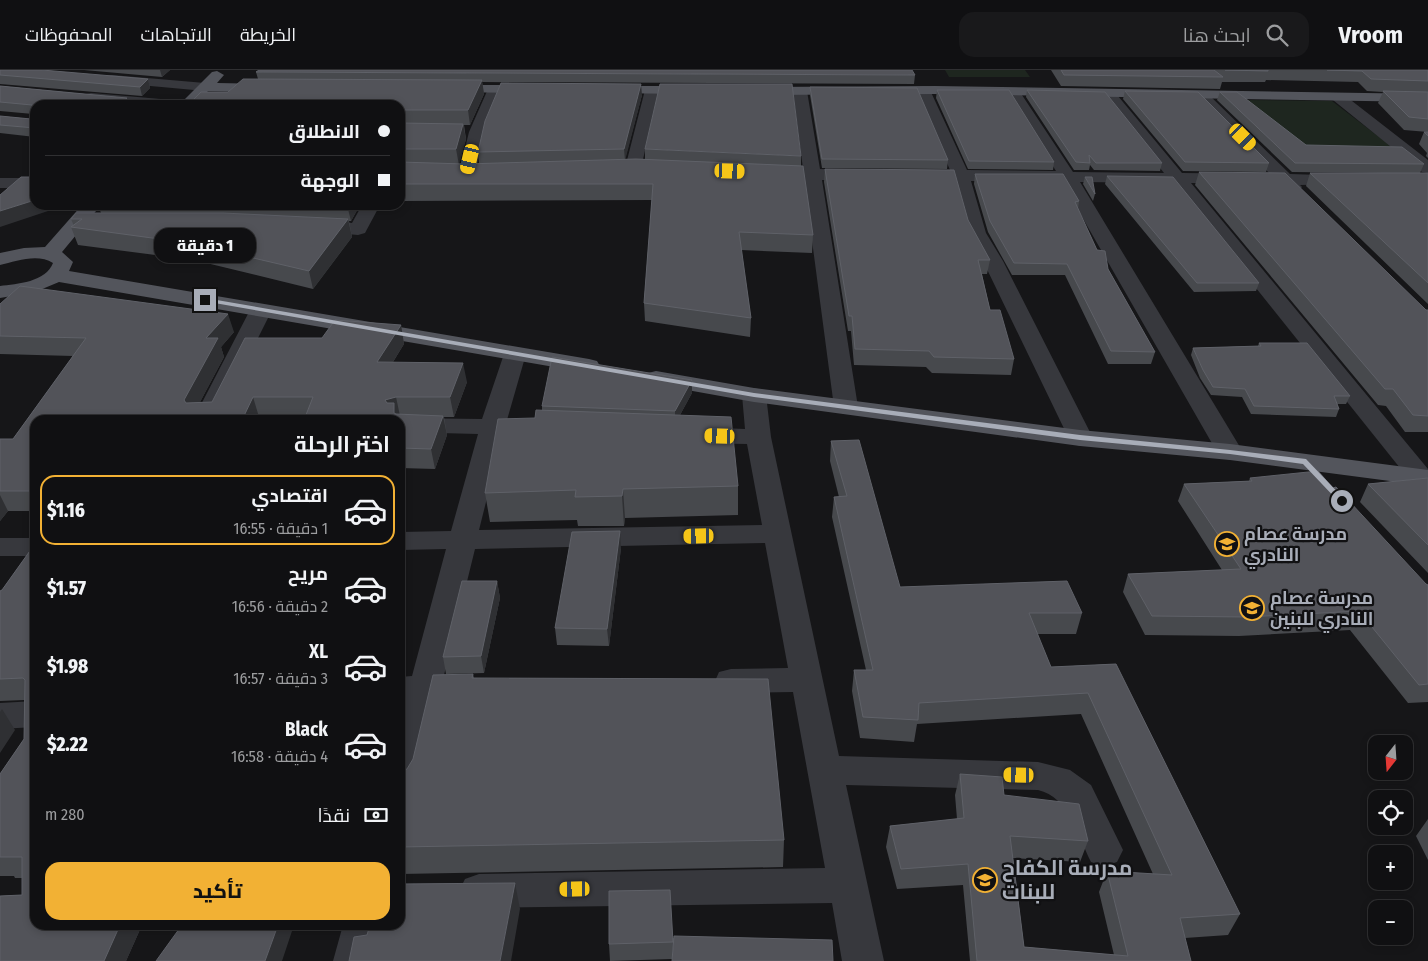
<!DOCTYPE html>
<html lang="ar">
<meta charset="utf-8">
<style>
body{margin:0;font-family:"Fira Sans Condensed",Cairo,sans-serif;background:#19191b;color:#f1f3f6;direction:rtl;height:100vh;display:flex;flex-direction:column;font-size:19px;white-space:nowrap}
*{box-sizing:border-box;margin:0}
p{font-size:16px;color:#9c9d9f}
.icon{flex:none;width:28px;height:28px;fill:none;stroke:currentColor;stroke-width:2;stroke-linecap:round;stroke-linejoin:round}
.map{position:relative;flex:1;overflow:hidden;direction:ltr}
.panel{position:absolute;left:30px;top:345px;width:375px;height:515px;display:flex;flex-direction:column;background:#101012;border-radius:15px;box-shadow:0 2px 8px #0003,0 0 0 1px #303032;direction:rtl}
.panel>*{flex:none}
.guide{position:absolute;left:30px;top:30px;width:375px;height:110px;border-radius:15px;box-shadow:0 2px 8px #0003,0 0 0 1px #303032;direction:rtl;display:grid;align-content:center;height:110px;padding:0 15px;background:#101012}
.needle{width:32px;rotate:197deg}
.fabs{position:absolute;left:1368px;top:665px;display:grid;gap:10px}
.fabs a{display:grid;place-items:center;width:45px;height:45px;border-radius:10px;background:#101012;box-shadow:0 2px 8px #0003,0 0 0 1px #303032;font-size:25px}
.end{position:absolute;width:22px;height:22px;margin:-11px;border:6px solid #a8adb8;background:#111;box-shadow:0 0 0 2px #111}
.from{border-radius:50%}
.bubble{position:absolute;height:35px;border-radius:15px;background:#101012;box-shadow:0 2px 8px #0003,0 0 0 1px #303032;font-size:16px;font-weight:800;line-height:35px;text-align:center;direction:rtl}
.car{position:absolute;width:15px;height:30px;margin:-15px -8px;border-radius:6px;box-shadow:0 0 4px 1px #0007;background:linear-gradient(#f5c518 24%,#345 0 40%,#f5c518 0 76%,#345 0 86%,#f5c518 0)}
.guide b{display:flex;align-items:center;gap:18px;height:48px;font-size:19px}
.guide b+b{border-top:1px solid #303032}
.guide i{width:12px;height:12px;background:#f1f3f6}
ul{padding:0;list-style:none}
li{display:flex;align-items:center;gap:15px;height:70px;margin:0 10px 8px;padding:0 5px;border:2px solid transparent;border-radius:15px}
li div{flex:1}
li b{display:block;font-size:19px}
li em{font-style:normal;font-weight:800}
li.selected{border-color:#f2b134}
li>.icon{width:45px;height:45px;stroke-width:1.5}
h2{padding:0 15px;font-size:22px;line-height:60px}
.pay{display:flex;align-items:center;gap:12px;height:55px;padding:0 15px;font-size:19px}
.pay p{margin-inline-start:auto}
.primary-button{display:flex;gap:10px;margin-top:auto;padding:10px 15px}
.primary-button a{flex:1;height:58px;border-radius:15px;background:#f2b134;color:#111;font-size:20px;font-weight:800;line-height:58px;text-align:center}
header{display:flex;align-items:center;gap:30px;box-sizing:border-box;height:70px;padding:0 25px;background:#101012;border-bottom:1px solid #303032}
header strong{font-size:24px}
nav{display:flex;gap:28px;margin-inline-start:auto;font-size:18px}
.search{width:350px;height:45px;background:#19191b;display:flex;align-items:center;gap:12px;box-sizing:border-box;padding:0 18px;border-radius:15px;color:#9c9d9f;font-size:19px}
.map>svg:first-child{display:block}
</style>
<header>
<strong>Vroom</strong>
<div class="search"><svg class="icon" aria-label="search" viewBox="0 0 24 24"><circle cx="10" cy="10" r="6"/><path d="M15 15l6 6"/></svg>ابحث هنا</div>
<nav><a>الخريطة</a><a>الاتجاهات</a><a>المحفوظات</a></nav>
</header>
<div class="map">
<svg width="1428" height="891" viewBox="0 0 1428 891">
<rect width="100%" height="100%" fill="#161618"/>
<path fill="#1e261f" d="M945 0H1025L1030 7H949Z
M1246 30 1332 31 1400 83 1304 82Z"/>
<g fill="none" stroke-linecap="round" stroke-linejoin="round">
<path fill="#37383d" fill-rule="evenodd" d="M112 5 205 13 210 14 212 17 210 20 205 21 107 12 105 9 107 6Z
M495 15 500 16 502 19 485 62 475 103 473 107H461L459 103 469 62 488 19 490 16Z
M652 16 657 17 659 20 641 98 639 102H627L625 98 645 20 647 17Z
M923 16 928 17 930 20 967 100 1056 101 1006 22 1008 19H1018L1073 102 1164 103 1101 23 1103 20H1113L1182 103 1270 104 1196 28 1194 25 1196 22H1206L1290 104 1352 106 1355 110 1352 114 1300 115 1302 117 1299 121C1290 123 1287 121 1281 114L1191 113 1428 399V413L1421 415 1412 413 1172 113 1080 112 1243 382 1239 387 1230 390 1221 387 1217 382 1062 112 971 111 986 163 1003 191 1093 368 1089 373 1080 376 1071 373 983 191 968 163 954 111 913 109 910 105 913 101 950 100 916 20 918 17Z
M800 17 805 18 807 21 820 99 863 100 869 101 872 105 869 109 863 110H822L858 337 855 342 846 344 837 342 834 337 804 110 766 109 760 108 757 104 760 100 803 99 793 21 795 18Z
M91 23 184 31 189 32 191 35H133L86 30 84 27 86 24Z
M1338 23 1343 24 1428 90V103L1422 102 1333 30 1331 27 1333 24Z
M0 108H35V118H0Z
M362 135H380L365 163 358 165 314 161 307 159 305 155 307 151 314 149 352 153Z
M261 234 268 236 272 240 217 350H193L250 240 254 236Z
M515 277 523 279 526 284 507 350 518 352 521 357 518 362 503 364 479 460 762 455 747 374 695 373 686 370 682 365 686 360 695 357 745 359 742 325 746 320 754 318 762 320 766 325 771 367 839 686 1038 692 1070 700 1091 715 1123 780 1117 792 1104 796 1091 792C1078 766 1069 727 1038 720L846 715 884 891H842L832 833 479 838 465 833 459 821 465 809 479 804 825 798 793 622 731 623 719 620 715 611 719 602 731 599 788 598 765 473 475 479 444 605 455 608 459 617 455 626 439 629 418 715 413 725 400 730V649L405 631H400V607L412 606 446 479 400 480V462L451 461 478 364 400 362V350H391L400 348 482 349 504 284 507 279Z
M0 468H35V486H0Z
M35 631V657L0 659V633Z
M343 855H383L375 891H333Z"/>
<path fill="#53555c" fill-rule="evenodd" d="M217 1 224 5 217 13 272 14 277 15 279 18 277 21 272 22 208 21 194 35H179L212 2Z
M445 15H537L542 16 544 19 542 22 537 23 440 22 438 19 440 16Z
M605 16H694L699 17 701 20 699 23 694 24 600 23 598 20 600 17Z
M935 16 1428 24V32L935 24 755 25 750 24 748 21 750 18 755 17Z
M82 135H101L62 182 73 192 69 201 589 289 597 291 600 296 597 301 589 303 59 212 35 222 0 228V216C17 214 46 212 53 193 38 183 16 191 0 195V183L24 178 45 177Z
M656 301 754 318 1080 360 1230 374 1428 400V416L1230 390 1080 376 754 332 648 313 644 308 648 303Z"/>
</g>
<path fill="#47494d" d="M0 0 148 9 150 18 142 26 0 14Z
M84 0H170L162 7Z
M1051 0H1428V62L1404 60 1378 33 1383 22 1367 21 1358 12 1266 10 1265 12H1222L1220 19 1061 16Z
M256 2 915 5 914 14 482 12 484 24 470 55H464L466 69 459 94 479 93 478 82 642 25 625 89H645V79L801 86V96L813 165 812 183 741 180 751 248 750 267 645 251 644 233 652 130 400 131V35L228 22 258 9Z
M0 16 127 28 130 35H35V67L0 63V46L31 49 33 47V44L0 41Z
M810 17 948 90 947 99 822 98 810 25Z
M937 20 1054 92 1053 100 968 99 936 28Z
M1027 20 1162 93 1160 101 1094 100 1090 95 1089 100H1074L1026 27Z
M1125 21 1269 93 1266 102 1183 101 1123 29Z
M1220 22 1306 75 1424 94 1420 103H1428V234L1306 116 1310 103H1382L1292 102 1217 30Z
M1424 62H1428V88L1426 86 1427 83 1419 74Z
M825 99 968 150 990 190 987 204H982L990 240 1014 289 1011 305 932 303 926 297 854 295 851 261H848L824 112Z
M1199 102 1426 240H1428V362H1405L1386 336 1378 335 1195 115Z
M975 104 1079 131 1078 139 1097 180 1108 199 1155 282 1151 294H1108L1065 205H1012L988 162 974 114Z
M1107 106 1259 213 1256 221 1194 222 1105 114Z
M1085 107 1095 124 1093 131 1083 114Z
M98 135H360L351 151H349L352 167 313 219 194 190 78 175 71 157 74 156 71 149 101 143Z
M0 234 234 262 221 277 224 287 200 332H212L322 268 401 255 404 274 393 292 467 312 454 347H444L447 365 435 399 400 398V350L305 347 35 350V441H8L0 451V369H13L73 286 0 284Z
M1259 273 1350 326 1346 334H1337L1339 339 1336 347 1251 344 1242 327 1211 325 1200 308 1191 285 1193 278 1258 276Z
M692 310V323L680 345 738 416V445L625 448 624 456H578L577 450 490 452 485 423 542 340V336Z
M831 371 900 517 1082 543 1076 564H1037L1051 597 1116 594 1240 844 1228 865 1185 868 1191 891H970L963 815 897 819 886 777 890 756 957 749 955 725 960 704 1004 725 1088 771 1080 792 1013 788 1024 877 1114 885 1099 822 1107 801 1153 804 1081 644 917 654 914 672 860 668 852 621 854 600H866L832 447 834 427H839L830 391Z
M1250 408 1428 515V632L1408 633 1350 560 1239 566 1145 565 1123 522 1128 504 1222 500 1178 431 1184 414 1249 411Z
M1428 408V503L1360 432 1368 414Z
M32 478H35V855H142L126 891H0V826L22 825V808H15L14 806H0V704L24 669V630L0 631V521L2 520Z
M621 478 609 576 557 575 555 558Z
M497 511 500 528 484 603 446 604 443 587Z
M473 604 474 608 784 770 783 797 400 804V705L407 699Z
M1428 749V790L1416 766Z
M674 868 672 889 610 891 609 874Z"/>
<path fill="#2f3033" d="M160 0H170L162 7Z
M148 9 150 18 142 26 140 17Z
M482 10 484 24 470 55 468 40Z
M641 14 642 25 625 91 624 79Z
M127 28 130 35H119Z
M463 54 466 69 459 95 456 79Z
M35 130V135H66L0 157V141Z
M347 135H360L351 151Z
M348 149 352 167 313 219 309 201Z
M228 244 234 262 221 277 224 287 191 349 184 330 206 268Z
M401 255 404 274 381 311 377 292Z
M463 293 467 312 454 347 450 327Z
M692 310V323L675 354V341Z
M253 327 259 347 258 350H242Z
M396 327 400 346 398 350 385 330Z
M443 346 447 365 435 399 431 379Z
M623 419 625 448 624 456 622 426Z
M0 425 8 441 0 451Z
M620 461 621 478 609 576 607 559Z
M497 511 500 528 484 603 481 586Z
M400 539 403 551 400 560Z
M2 639 15 660 0 683V642Z
M515 813 520 839 511 891H500Z
M120 855H142L126 891H104Z
M278 855H294L282 891H265Z"/>
<path fill="#525359" stroke="#5f6168" d="M0 0H42L148 9 140 17 0 5Z
M259 0H912L915 5 256 2Z
M1061 0H1214L1223 7 1064 5Z
M1225 0H1268V1Z
M1327 0H1428V11L1371 9 1362 1Z
M243 9 482 10 468 40H400V35H188L201 22H228Z
M501 13 641 14 624 79 478 82 485 51Z
M660 14H792L801 86 645 79Z
M0 16 127 28 119 35H35V58L0 55V46L31 49 33 47V37L32 35 0 32Z
M810 17 917 18 948 90 822 89Z
M937 20H1009L1054 92 969 91Z
M1027 20 1105 22 1162 93H1096L1089 85 1090 93 1076 92Z
M1125 21 1198 22 1269 93 1185 92Z
M1383 21 1428 22V49L1409 47Z
M1220 22H1237L1306 75 1402 77 1424 94 1295 93Z
M400 53 463 54 456 79H400Z
M1424 62H1428V66Z
M636 89 803 96 813 165 739 162 751 248 644 233 653 114H400V92L465 94Z
M825 99 954 100 968 150 990 190H978L990 240H1000L1014 289 934 287 929 281 855 279 852 246H849Z
M1199 102 1285 103 1426 240H1428V346L1413 345 1393 319H1385Z
M1310 103H1428V213Z
M975 104H1063L1079 131 1075 132 1097 180 1105 181 1108 199 1155 282 1111 281 1067 194 1014 193 990 151Z
M1107 106 1173 107 1259 213H1197Z
M21 107H35V130L0 141V125Z
M1085 107H1092L1095 124Z
M76 143H223L348 149 309 201 189 173 71 157 82 149H71Z
M20 216 228 244 206 268H218L184 330 186 333 212 332 245 268H322L335 250 401 255 377 292 463 293 450 327H396L385 330 387 333H394V343L396 344 443 346 431 379 400 378V350H304L313 327H253L242 350H35V421H0V369H13L86 268 0 266V234Z
M1259 273H1307L1350 326H1334L1339 339 1254 336 1245 319 1213 317 1203 300 1193 278 1261 276Z
M552 287 692 310 675 341 542 336Z
M536 340 731 347 738 416 623 419 622 426 575 427 576 420 485 423 498 349 535 348Z
M859 370 900 517 1067 511 1082 543H1029L1051 597 1116 594 1240 844 1180 848 1191 891H977L968 794 901 799 890 756 964 748 960 704 1002 707 1004 725 1079 734 1088 771 1010 766 1024 877 1128 886 1107 801 1172 805 1088 623 919 633 918 650 863 647 854 600H873L834 427 847 426 831 371Z
M1318 401 1333 418 1336 417 1426 514 1428 515V614L1419 615 1359 541 1247 547 1152 546 1128 504 1241 499 1184 414 1252 411 1250 408Z
M1428 408V475L1368 414Z
M620 461 607 559 555 558 572 462Z
M32 478H35V855H120L104 891H0V826L22 825V787H0V704L24 669 25 610 23 608 0 609V521L2 520Z
M462 511H497L481 586 443 587Z
M473 604 472 608 768 609 784 770 400 777V705L401 702 407 699 413 689 433 605Z
M515 813 500 891H349L354 867 367 865 370 855H400V814Z
M670 820 673 872 609 874V821Z
M182 855H278L265 891H156Z
M674 866 832 870 833 891H672Z"/>
<path fill="#a8adb8" d="M205 228 754 323 1080 365 1230 380 1306 389 1346 431 1340 433 1303 394 1230 384 1080 370 754 327 203 231Z"/>
<defs>
<symbol id="school-ring" viewBox="-11 -11 22 22"><circle r="9.5" fill="#111113" stroke="#f2b134" stroke-width="1.5"/><path d="M0-5L7-2L0 1L-7-2ZM-4 1L0 2.5L4 1V4Q0 6-4 4Z" fill="#f2b134"/></symbol>
</defs>
<g fill-rule="evenodd">
<use href="#school-ring" x="1213" y="460" width="28" height="28"/>
<use href="#school-ring" x="1238" y="524" width="28" height="28"/>
<use href="#school-ring" x="971" y="796" width="28" height="28"/>
</g>
<g text-anchor="middle" stroke-width="4.5" stroke-linejoin="round" paint-order="stroke">
<g font-size="18" font-weight="bold" fill="#a8adb8" stroke="#111113" text-anchor="start">
<text x="1244" y="470">مدرسة عصام<tspan x="1244" dy="21">النادري</tspan></text>
<text x="1270" y="534">مدرسة عصام<tspan x="1270" dy="21">النادري للبنين</tspan></text>
</g>
<g font-size="21" font-weight="bold" fill="#a8adb8" stroke="#111113" text-anchor="start">
<text x="1002" y="805">مدرسة الكفاح<tspan x="1002" dy="24">للبنات</tspan></text>
</g>
</g>
</svg>
<div class="fabs">
<a><svg class="needle" viewBox="-14 -14 28 28"><path d="M0-13l5 13h-10z" fill="#e53935"/><path d="M0 13l5-13h-10z" fill="#9c9d9f"/></svg></a>
<a><svg class="icon" aria-label="locate" viewBox="0 0 24 24"><circle cx="12" cy="12" r="6"/><path d="M12 2v4M12 18v4M2 12h4M18 12h4"/></svg></a>
<a>+</a>
<a>−</a>
</div>
<i class="end from" style="left:1342px;top:431px"></i>
<i class="end" style="left:205px;top:230px"></i>
<div class="bubble" style="left:154px;top:158px;width:102px">1 دقيقة</div>
<i class="car" style="left:1243px;top:67px;rotate:135deg"></i>
<i class="car" style="left:470px;top:89px;rotate:193deg"></i>
<i class="car" style="left:730px;top:101px;rotate:92deg"></i>
<i class="car" style="left:720px;top:366px;rotate:272deg"></i>
<i class="car" style="left:699px;top:466px;rotate:269deg"></i>
<i class="car" style="left:1019px;top:705px;rotate:271deg"></i>
<i class="car" style="left:575px;top:819px;rotate:269deg"></i>
<div class="guide">
<b><i class="from"></i>الانطلاق</b>
<b><i></i>الوجهة</b>
</div>
<section class="panel">
<h2>اختر الرحلة</h2>
<ul>
<li class="selected"><svg class="icon" aria-label="car" viewBox="0 0 24 24"><path d="M5 17H2v-5l4-1 3-4h7l3 4 3 1v5h-3M9 17h6M6 11h13"/><circle cx="7" cy="17" r="2"/><circle cx="17" cy="17" r="2"/></svg><div><b>اقتصادي</b><p>1 دقيقة · 16:55</p></div><em>$1.16</em></li>
<li><svg class="icon" aria-label="car" viewBox="0 0 24 24"><path d="M5 17H2v-5l4-1 3-4h7l3 4 3 1v5h-3M9 17h6M6 11h13"/><circle cx="7" cy="17" r="2"/><circle cx="17" cy="17" r="2"/></svg><div><b>مريح</b><p>2 دقيقة · 16:56</p></div><em>$1.57</em></li>
<li><svg class="icon" aria-label="car" viewBox="0 0 24 24"><path d="M5 17H2v-5l4-1 3-4h7l3 4 3 1v5h-3M9 17h6M6 11h13"/><circle cx="7" cy="17" r="2"/><circle cx="17" cy="17" r="2"/></svg><div><b>XL</b><p>3 دقيقة · 16:57</p></div><em>$1.98</em></li>
<li><svg class="icon" aria-label="car" viewBox="0 0 24 24"><path d="M5 17H2v-5l4-1 3-4h7l3 4 3 1v5h-3M9 17h6M6 11h13"/><circle cx="7" cy="17" r="2"/><circle cx="17" cy="17" r="2"/></svg><div><b>Black</b><p>4 دقيقة · 16:58</p></div><em>$2.22</em></li>
</ul>
<div class="pay"><svg class="icon" aria-label="cash" viewBox="0 0 24 24"><path d="M3 7h18v10H3z"/><circle cx="12" cy="12" r="2"/></svg>نقدًا<p>280 m</p></div>
<div class="primary-button"><a>تأكيد</a></div>
</section>
</div>
